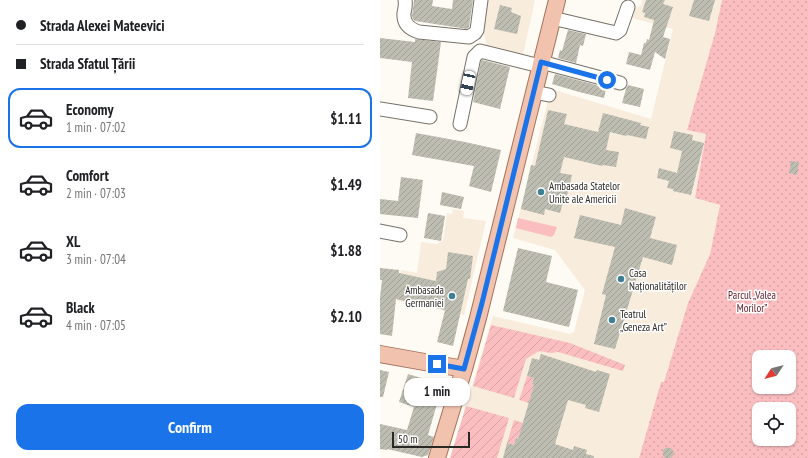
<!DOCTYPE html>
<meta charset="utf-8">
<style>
body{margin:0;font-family:"PT Sans Narrow",sans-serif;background:#f6f6f6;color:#202124;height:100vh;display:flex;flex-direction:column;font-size:15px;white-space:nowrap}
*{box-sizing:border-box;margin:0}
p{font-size:13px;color:#757577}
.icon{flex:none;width:22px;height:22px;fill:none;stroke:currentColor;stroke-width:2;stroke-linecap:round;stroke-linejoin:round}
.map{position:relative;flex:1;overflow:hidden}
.side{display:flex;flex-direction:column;background:#fff;width:380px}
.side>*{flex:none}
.top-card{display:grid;align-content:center;height:88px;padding:0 16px;background:#fff}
.needle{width:26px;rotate:234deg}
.fabs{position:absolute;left:372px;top:350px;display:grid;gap:8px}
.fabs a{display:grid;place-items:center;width:44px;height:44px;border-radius:8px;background:#fff;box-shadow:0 1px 3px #0004;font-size:20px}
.scale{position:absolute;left:12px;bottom:10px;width:78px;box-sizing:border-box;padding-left:4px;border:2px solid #2a2824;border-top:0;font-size:11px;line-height:14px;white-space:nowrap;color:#2a2824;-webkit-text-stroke:3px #fff;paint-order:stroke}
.end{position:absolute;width:18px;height:18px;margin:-9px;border:5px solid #1a73e8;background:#fff;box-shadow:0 0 0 2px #fff}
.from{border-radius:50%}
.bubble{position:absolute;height:28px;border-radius:12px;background:#fff;box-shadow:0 1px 3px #0004;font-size:13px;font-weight:600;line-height:28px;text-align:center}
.car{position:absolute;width:12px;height:24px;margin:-12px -6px;border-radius:5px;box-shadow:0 0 3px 1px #0007;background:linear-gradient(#fff 24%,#345 0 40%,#fff 0 76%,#345 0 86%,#fff 0)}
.top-card b{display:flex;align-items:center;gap:14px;height:38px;font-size:15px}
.top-card b+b{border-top:1px solid #e0e0e0}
.top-card i{width:10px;height:10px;background:#202124}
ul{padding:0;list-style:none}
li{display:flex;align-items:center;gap:12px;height:60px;margin:0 8px 6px;padding:0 8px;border:2px solid transparent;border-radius:12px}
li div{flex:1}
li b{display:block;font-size:15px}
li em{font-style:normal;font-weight:600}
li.active{border-color:#1a73e8}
li>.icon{width:36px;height:36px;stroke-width:1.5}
.cta{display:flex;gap:8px;margin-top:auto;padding:8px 16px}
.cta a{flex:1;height:46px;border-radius:12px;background:#1a73e8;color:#fff;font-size:16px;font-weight:600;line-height:46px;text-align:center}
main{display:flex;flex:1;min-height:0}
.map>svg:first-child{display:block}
</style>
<main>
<section class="side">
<div class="top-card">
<b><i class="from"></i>Strada Alexei Mateevici</b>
<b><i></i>Strada Sfatul Țării</b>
</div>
<ul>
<li class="active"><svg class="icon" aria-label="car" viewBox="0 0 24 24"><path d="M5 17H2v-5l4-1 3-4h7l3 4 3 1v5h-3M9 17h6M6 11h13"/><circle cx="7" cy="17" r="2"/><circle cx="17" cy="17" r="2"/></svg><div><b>Economy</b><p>1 min · 07:02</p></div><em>$1.11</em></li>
<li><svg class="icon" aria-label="car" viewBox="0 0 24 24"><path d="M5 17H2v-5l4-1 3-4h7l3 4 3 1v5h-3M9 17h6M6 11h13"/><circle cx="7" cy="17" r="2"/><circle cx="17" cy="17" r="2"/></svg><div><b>Comfort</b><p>2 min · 07:03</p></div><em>$1.49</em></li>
<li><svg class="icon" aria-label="car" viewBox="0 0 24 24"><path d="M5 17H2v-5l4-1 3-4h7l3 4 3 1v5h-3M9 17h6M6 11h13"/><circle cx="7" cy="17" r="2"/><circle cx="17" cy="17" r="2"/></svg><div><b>XL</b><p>3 min · 07:04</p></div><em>$1.88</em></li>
<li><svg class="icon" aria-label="car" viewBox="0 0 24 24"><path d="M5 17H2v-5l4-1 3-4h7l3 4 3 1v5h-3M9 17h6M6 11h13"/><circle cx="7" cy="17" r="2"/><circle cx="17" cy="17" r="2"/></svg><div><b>Black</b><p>4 min · 07:05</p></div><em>$2.10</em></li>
</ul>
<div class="cta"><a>Confirm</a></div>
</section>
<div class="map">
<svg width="428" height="458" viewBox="0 0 428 458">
<defs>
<pattern id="park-dots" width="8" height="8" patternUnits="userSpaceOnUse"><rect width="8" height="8" fill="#fbbec0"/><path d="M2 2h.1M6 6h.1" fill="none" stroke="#d7a3a5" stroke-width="1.8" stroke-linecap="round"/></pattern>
<pattern id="garden-furrows" width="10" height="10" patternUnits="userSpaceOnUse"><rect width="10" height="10" fill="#fbbec0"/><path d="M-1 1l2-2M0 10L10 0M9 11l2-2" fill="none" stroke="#d7a3a5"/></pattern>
<pattern id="building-hatch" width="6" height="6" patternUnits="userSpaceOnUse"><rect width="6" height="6" fill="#bebdb2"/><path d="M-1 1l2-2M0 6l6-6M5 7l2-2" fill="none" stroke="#a3a299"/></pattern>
</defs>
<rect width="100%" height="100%" fill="#fefaf4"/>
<path fill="#f8ecdc" d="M108 0H155L143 55 107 48 104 33 103 32Z
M262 0H342L335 33 308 129 326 134 315 198 340 205 330 254 308 303 284 383 281 382 259 458H70L91 389 113 316 190 334 194 332 205 290 175 250 133 238 171 89 271 119 293 29 252 18 254 9 261 5 262 2H261Z
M73 209 84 211 83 218 106 221 84 315 17 301 21 270 37 273 41 242 57 244 63 240 67 213 72 214Z"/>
<path fill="#fbbec0" d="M138 218 177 227 174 235 171 237 136 228Z"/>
<path fill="url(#park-dots)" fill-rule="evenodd" d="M342 0H428V458H259L281 382H284L308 303 330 254 340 205 315 198 326 134 307 130 335 33ZM379 357H409V387H379ZM379 409H409V439H379Z"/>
<path fill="url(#garden-furrows)" d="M111 325 190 343 245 365 243 371 178 352 171 353 159 351 146 359 134 398 93 386Z
M147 376 154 378 152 384 154 385 149 403 139 400Z
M86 406 129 418 117 458H70Z
M134 420 143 423 138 439 136 438 134 445 127 443Z"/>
<path fill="url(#building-hatch)" d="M34 0H53L52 6 72 9 73 0H93L89 27 87 29 81 28 35 21 33 19 32 16Z
M266 0H285L283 4 293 7 283 37 290 39 285 59 275 52 270 70 246 64 249 52 261 55 264 43H266L267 39 269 40 274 20 264 17 265 13 262 12Z
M314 0H335L329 21 309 16Z
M120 5 132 8 131 12 141 16 137 34 114 29Z
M188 30 206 34 203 46 200 45 196 63 178 58 180 50 182 51Z
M0 38 35 42V39L61 42 53 101 28 98 32 62 0 58Z
M102 60 130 67 120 109 93 102 101 61Z
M175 74 216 85 226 89 224 98 199 92 172 84Z
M248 85 264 89 260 107 242 103 246 89Z
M168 110 187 114 184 124 218 132 223 113 261 123 260 125 269 127 266 139 247 135 246 136 230 132 226 150 239 152 236 167 223 165 222 166 184 157 180 173 192 175 187 196 185 195 180 213 165 209 164 215 141 209 151 165 155 166Z
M294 131 313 135 312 140 324 143 311 195 293 191V189L287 188 289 181 277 178 279 168 297 173 302 151 290 148Z
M36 133 85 142 121 150 111 192 89 186 94 166 32 155Z
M411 161 419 162 417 175 409 173Z
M21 177 43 180 38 218 0 214V199L18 201Z
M62 192 84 197 81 209 60 205Z
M245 208 276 217 270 238 297 245 292 265 263 257 235 349 214 344 226 295 222 294 235 247 194 238 200 215 241 225Z
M48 213 65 216 61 241 44 238Z
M138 248 172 256 166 282 198 290 189 327 123 311Z
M68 252 93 256 90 279H88L73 346 57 342 65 310 16 299 12 336 0 334V298L2 280H0V268L19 270V273L56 281 57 272 66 269Z
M161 354 216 372 217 370 230 374 219 412 205 408 206 405 188 400 175 444 193 450 194 446 207 450 206 454 214 456V458H123L127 443 134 445 136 438 138 439 154 385 152 384 154 378 147 376 152 358 159 360Z
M0 370 9 372 3 397H0Z
M28 374 41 378 40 381 65 389 60 405 57 404 48 435 54 437 48 455 42 457 7 449V450L0 449V424L27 430 34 407 19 402Z
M282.5 453a5.5 5.5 0 1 1 11 0a5.5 5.5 0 1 1-11 0Z"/>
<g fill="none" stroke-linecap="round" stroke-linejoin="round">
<defs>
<path id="minor" d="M25 0C26 5 25 8 24 13 23 24 30 29 39 32L89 37 95 33 97 30 101 0
M172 18 236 33 240 30 248 7
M161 62 240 83
M154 92 169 95
M0 109 50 117
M80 124 94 57 100 51 160 66
M0 231 20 235"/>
<path id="major" d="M0 354 84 369
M57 458 84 369 98 318 177 0"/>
</defs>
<use href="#minor" stroke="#777169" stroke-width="15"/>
<use href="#major" stroke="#a5725b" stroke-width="18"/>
<use href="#minor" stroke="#fff" stroke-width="13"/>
<use href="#major" stroke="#f1c2ae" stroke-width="16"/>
</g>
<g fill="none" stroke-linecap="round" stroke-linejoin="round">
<path stroke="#1a73e8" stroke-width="5" d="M57 364 84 369 102 303 161 62 227 80"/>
</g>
<g fill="#407e93" stroke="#fff" stroke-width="1.5">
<circle cx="161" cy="192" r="4"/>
<circle cx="241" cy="279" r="4"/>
<circle cx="72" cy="296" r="4"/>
<circle cx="232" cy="320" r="4"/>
</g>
<g text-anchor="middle" stroke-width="3" stroke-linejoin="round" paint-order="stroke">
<g font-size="11" fill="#2a2824" stroke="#fff" text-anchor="start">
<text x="169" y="190">Ambasada Statelor<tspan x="169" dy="13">Unite ale Americii</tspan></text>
<text x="249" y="277">Casa<tspan x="249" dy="13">Naționalităților</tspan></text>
<text x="64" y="294" text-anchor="end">Ambasada<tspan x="64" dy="13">Germaniei</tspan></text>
<text x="240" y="318">Teatrul<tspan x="240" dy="13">„Geneza Art”</tspan></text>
</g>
<g font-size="11" fill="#601623" stroke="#fff">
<text x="372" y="299">Parcul „Valea<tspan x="372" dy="13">Morilor”</tspan></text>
</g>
</g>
</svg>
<div class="fabs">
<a><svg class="needle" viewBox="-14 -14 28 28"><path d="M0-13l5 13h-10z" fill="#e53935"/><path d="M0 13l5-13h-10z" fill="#757577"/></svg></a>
<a><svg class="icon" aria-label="locate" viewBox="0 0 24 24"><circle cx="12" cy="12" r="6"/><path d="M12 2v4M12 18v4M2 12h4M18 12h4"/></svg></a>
</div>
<div class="scale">50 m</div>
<i class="end from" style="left:227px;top:80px"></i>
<i class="end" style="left:57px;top:364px"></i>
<div class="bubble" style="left:24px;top:378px;width:66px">1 min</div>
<i class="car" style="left:88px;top:83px;rotate:192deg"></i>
</div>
</main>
